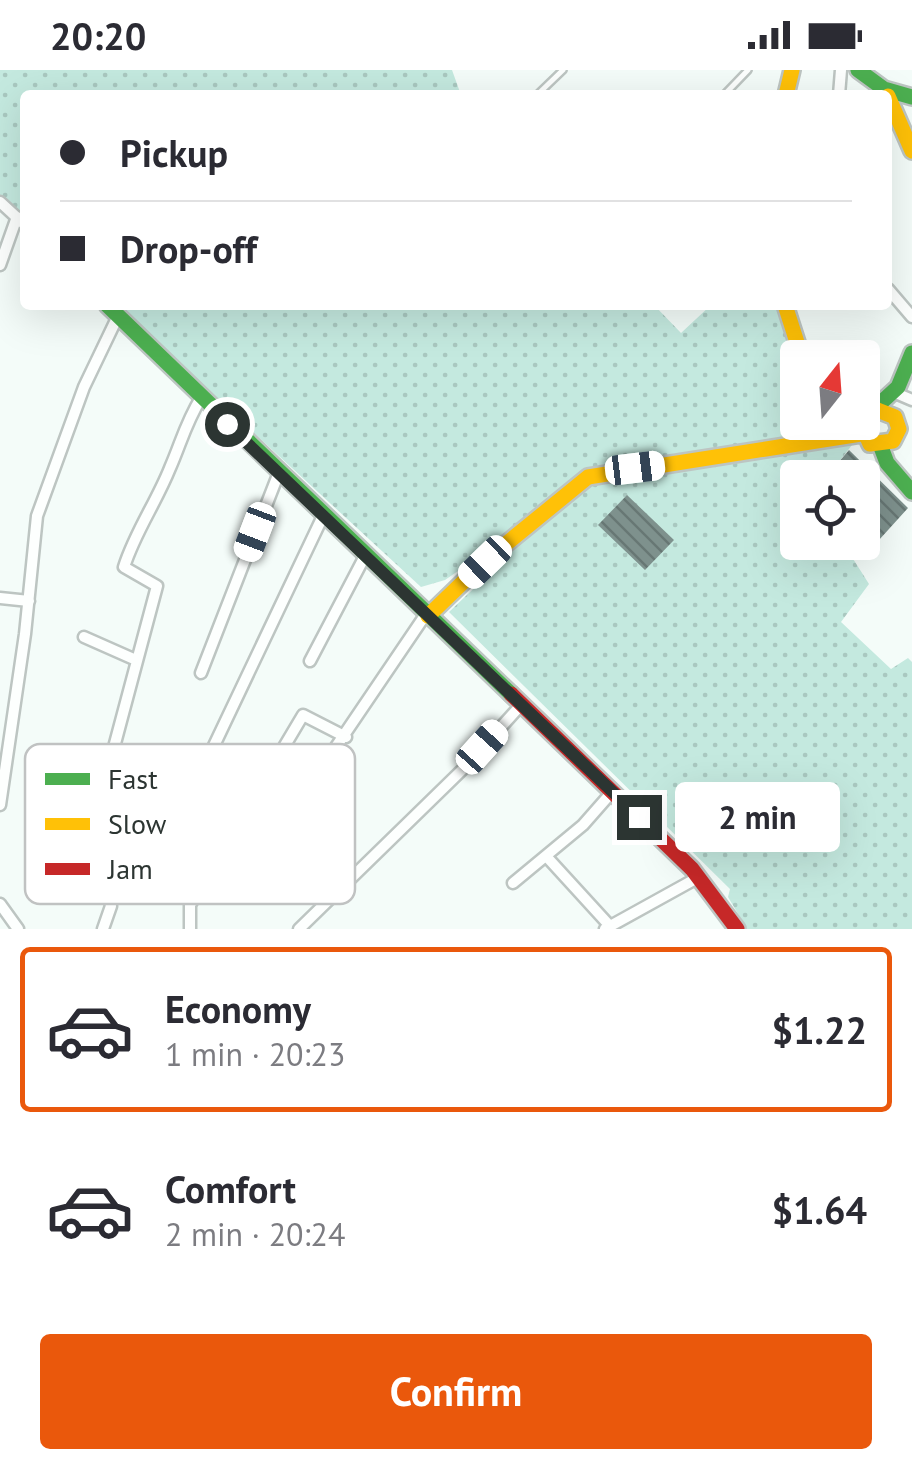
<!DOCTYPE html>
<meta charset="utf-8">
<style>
body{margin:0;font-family:"PT Sans",sans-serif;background:#f2f2f3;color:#2b2b33;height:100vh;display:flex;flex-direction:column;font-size:38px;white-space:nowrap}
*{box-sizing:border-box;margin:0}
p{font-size:32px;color:#7c7c81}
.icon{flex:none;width:55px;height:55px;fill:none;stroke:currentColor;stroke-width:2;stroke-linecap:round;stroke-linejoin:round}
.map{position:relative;height:859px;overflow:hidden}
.panel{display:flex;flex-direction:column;background:#fff;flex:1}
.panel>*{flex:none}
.banner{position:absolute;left:20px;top:20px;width:872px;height:220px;border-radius:10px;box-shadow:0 10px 40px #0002;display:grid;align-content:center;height:220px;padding:0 40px;background:#fff}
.needle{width:65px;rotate:17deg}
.fabs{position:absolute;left:780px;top:270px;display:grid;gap:20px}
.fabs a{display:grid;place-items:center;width:100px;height:100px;border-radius:10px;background:#fff;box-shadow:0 10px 40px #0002;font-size:50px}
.end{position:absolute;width:45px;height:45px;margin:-22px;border:12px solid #2c3532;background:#fff;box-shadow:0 0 0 5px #fff}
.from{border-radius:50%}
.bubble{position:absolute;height:70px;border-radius:10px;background:#fff;box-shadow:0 10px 40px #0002;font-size:32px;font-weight:700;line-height:70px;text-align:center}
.car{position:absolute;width:30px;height:60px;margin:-30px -15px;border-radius:12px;box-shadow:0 0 8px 2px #0007;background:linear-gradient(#fff 24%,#345 0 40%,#fff 0 76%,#345 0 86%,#fff 0)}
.banner b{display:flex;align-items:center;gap:35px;height:95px;font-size:38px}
.banner b+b{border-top:2px solid #e1e1e2}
.banner i{width:25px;height:25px;background:#2b2b33}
ul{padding:18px 0 0;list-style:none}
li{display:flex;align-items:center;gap:30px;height:165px;margin:0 20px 15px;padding:0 20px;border:5px solid transparent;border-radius:10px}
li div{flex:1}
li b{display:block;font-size:38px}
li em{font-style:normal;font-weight:700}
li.active{border-color:#ea580c}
li>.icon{width:90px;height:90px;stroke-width:1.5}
.button{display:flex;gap:20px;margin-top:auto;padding:20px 40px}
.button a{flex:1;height:115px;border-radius:10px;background:#ea580c;color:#fff;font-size:40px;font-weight:700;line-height:115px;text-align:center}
.status{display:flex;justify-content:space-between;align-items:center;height:70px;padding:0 50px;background:#fff;direction:ltr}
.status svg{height:28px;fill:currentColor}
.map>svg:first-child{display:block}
</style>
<div class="status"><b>20:20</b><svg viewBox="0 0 49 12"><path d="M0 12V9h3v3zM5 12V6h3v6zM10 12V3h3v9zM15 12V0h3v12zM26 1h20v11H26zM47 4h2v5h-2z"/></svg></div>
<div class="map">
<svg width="912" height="859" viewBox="0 0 912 859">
<defs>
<pattern id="grass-dots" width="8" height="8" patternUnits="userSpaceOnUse" patternTransform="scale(2.5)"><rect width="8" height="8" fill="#c4e9df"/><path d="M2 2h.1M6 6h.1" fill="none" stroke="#a9c8c0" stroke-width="1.8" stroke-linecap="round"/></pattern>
<pattern id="building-back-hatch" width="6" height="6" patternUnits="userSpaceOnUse" patternTransform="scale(2.5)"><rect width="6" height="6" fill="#7e918d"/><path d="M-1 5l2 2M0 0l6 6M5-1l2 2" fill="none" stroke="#677774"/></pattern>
</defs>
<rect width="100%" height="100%" fill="#f4fcf9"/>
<path fill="url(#grass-dots)" d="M0 0H452L461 25H25V150L0 127Z
M115 235H654L681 263 711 235H779L790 285 797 296 798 352 834 353 836 359 584 401 471 492 445 510 421 517Z
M839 373 852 375 838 393 835 407 798 408V472L843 473 869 514 841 552 891 599 908 588 912 592V859H747L728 827 730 819 449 542 575 422 604 408Z"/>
<path fill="url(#building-back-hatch)" d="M849 380 908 438 869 481 862 476V408H835L838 393Z
M627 425 674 470 645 500 598 455Z"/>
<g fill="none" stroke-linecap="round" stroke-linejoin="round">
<defs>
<path id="lane" d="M537 25 563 0
M724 25 748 0"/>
<path id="street" d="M839 25 841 0
M0 132 25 155
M0 195 17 147
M888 219 912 247
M898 324 912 330
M0 528 29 531
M84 567 136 590
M310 591 365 486
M201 603 278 405
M0 735 25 564 37 446 84 317 118 246
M173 762 323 446
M546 786 610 856
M513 813 583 755 612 722
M241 817 426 544
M0 834 18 859
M103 859 111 836 102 798 113 765 93 756 157 516 124 497C135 462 156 433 170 398 181 373 186 352 201 328
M190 859V835L303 645 346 667
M299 859 463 699 521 635
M605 859 699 807"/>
<path id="fast" d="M858 0 884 19 912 27
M107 235 511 624
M873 340 898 317 912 283
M881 377 887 393 912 422"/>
<path id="slow" d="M786 25 792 0
M888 26 912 81
M785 235 802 288
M860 352 870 374 893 371 899 359 895 347 875 339
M428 546 485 491 588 407 861 364"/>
<path id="jam" d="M511 624 692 799 737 859"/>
</defs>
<use href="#lane" stroke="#bdc5c2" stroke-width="10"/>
<use href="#street" stroke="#bdc5c2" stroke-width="15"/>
<use href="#fast" stroke="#bdc5c2" stroke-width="20"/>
<use href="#slow" stroke="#bdc5c2" stroke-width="20"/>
<use href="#jam" stroke="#bdc5c2" stroke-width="20"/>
<use href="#lane" stroke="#fdfffe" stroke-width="5"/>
<use href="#street" stroke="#fdfffe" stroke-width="10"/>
<use href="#fast" stroke="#4caf50" stroke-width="15"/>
<use href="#slow" stroke="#ffc107" stroke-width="15"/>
<use href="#jam" stroke="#c62828" stroke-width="15"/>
</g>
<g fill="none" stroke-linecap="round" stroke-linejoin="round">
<path stroke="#2c3532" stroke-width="12" d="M227 354 639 747"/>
</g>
<rect x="25" y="674" width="330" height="160" rx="15" fill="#fff" stroke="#c0c2c2" stroke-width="2.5"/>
<rect x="45" y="703" width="45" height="12" fill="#4caf50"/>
<rect x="45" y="748" width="45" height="12" fill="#ffc107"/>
<rect x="45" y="793" width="45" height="12" fill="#c62828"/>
<g font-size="28" fill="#2c3532">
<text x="108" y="719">Fast</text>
<text x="108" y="764">Slow</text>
<text x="108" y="809">Jam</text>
</g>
</svg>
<div class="fabs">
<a><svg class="needle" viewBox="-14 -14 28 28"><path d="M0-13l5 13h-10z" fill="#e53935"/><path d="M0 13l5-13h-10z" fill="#7c7c81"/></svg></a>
<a><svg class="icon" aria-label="locate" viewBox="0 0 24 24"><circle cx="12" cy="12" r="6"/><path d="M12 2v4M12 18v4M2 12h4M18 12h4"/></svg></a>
</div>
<i class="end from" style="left:227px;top:354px"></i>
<i class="end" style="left:639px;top:747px"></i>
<div class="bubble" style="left:675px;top:712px;width:165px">2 min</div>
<i class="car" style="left:635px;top:398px;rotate:83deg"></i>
<i class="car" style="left:255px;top:462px;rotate:201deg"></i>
<i class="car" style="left:485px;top:492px;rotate:226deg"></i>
<i class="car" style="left:482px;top:677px;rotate:42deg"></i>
<div class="banner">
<b><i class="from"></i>Pickup</b>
<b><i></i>Drop-off</b>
</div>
</div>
<section class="panel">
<ul>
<li class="active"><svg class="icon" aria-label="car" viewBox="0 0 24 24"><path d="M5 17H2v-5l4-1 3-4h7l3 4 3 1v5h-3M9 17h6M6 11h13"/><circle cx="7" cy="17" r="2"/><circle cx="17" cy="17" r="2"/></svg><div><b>Economy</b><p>1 min · 20:23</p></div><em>$1.22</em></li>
<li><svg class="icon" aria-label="car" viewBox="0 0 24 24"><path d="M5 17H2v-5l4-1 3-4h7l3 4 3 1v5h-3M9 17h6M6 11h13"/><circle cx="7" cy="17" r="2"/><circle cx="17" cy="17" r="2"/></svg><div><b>Comfort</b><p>2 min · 20:24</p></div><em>$1.64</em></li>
</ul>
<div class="button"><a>Confirm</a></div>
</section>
